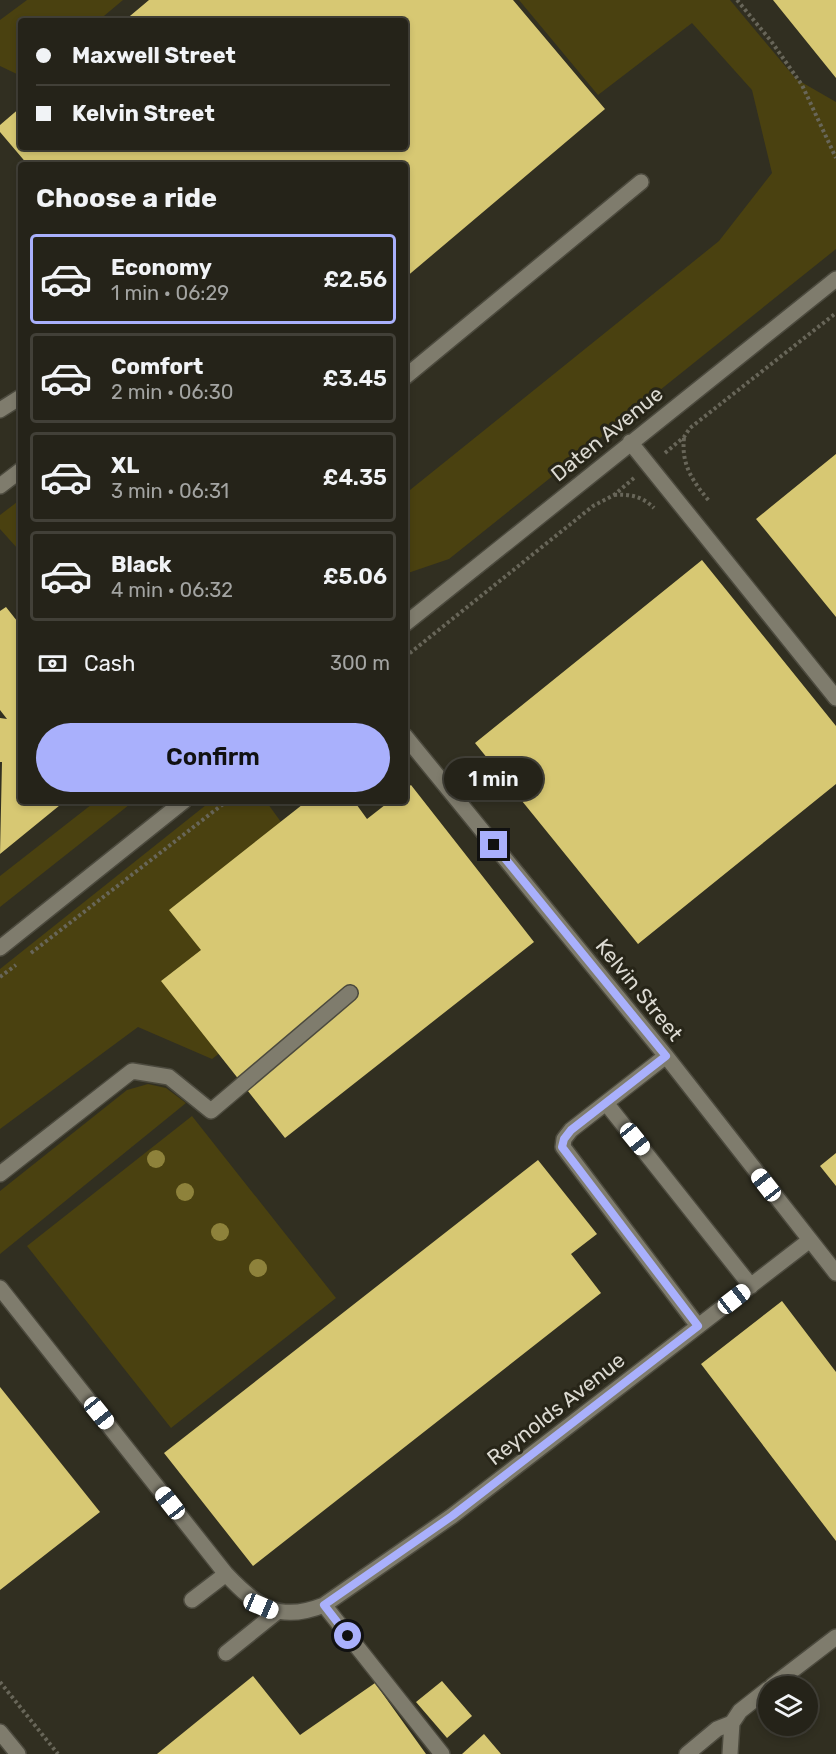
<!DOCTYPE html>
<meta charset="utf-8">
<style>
body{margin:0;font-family:Rubik,sans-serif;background:#312f26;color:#f1f3f6;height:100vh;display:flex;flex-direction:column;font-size:22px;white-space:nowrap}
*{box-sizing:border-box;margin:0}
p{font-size:20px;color:#a3a4a2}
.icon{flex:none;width:33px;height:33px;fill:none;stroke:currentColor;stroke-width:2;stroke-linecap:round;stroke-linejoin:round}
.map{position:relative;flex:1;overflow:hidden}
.details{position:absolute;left:18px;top:162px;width:390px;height:642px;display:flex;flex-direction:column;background:#252319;border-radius:6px;box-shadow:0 3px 9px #0003,0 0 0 2px #424038}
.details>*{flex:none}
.top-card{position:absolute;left:18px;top:18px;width:390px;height:132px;border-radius:6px;box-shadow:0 3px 9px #0003,0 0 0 2px #424038;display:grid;align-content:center;height:132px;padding:0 18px;background:#252319}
.fabs{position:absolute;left:758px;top:1676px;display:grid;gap:12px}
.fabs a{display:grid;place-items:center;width:60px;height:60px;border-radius:50%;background:#252319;box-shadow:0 3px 9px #0003,0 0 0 2px #424038;font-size:30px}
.end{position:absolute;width:27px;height:27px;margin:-14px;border:8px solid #a9b0fc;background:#111;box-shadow:0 0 0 3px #111}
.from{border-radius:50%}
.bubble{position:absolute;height:42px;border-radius:21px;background:#252319;box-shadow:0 3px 9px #0003,0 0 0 2px #424038;font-size:20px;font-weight:600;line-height:42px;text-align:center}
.car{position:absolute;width:18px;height:36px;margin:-18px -9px;border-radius:8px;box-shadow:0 0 4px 2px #0007;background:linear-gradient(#fff 24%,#345 0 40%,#fff 0 76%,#345 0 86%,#fff 0)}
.top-card b{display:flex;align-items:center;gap:21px;height:57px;font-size:22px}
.top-card b+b{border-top:2px solid #424038}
.top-card i{width:15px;height:15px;background:#f1f3f6}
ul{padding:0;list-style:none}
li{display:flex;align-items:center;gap:18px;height:90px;margin:0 12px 9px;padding:0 6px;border:3px solid #424038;border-radius:6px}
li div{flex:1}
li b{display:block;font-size:22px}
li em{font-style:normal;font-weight:600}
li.selected{border-color:#a9b0fc}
li>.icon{width:54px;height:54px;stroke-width:1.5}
h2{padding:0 18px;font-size:27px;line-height:72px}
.pay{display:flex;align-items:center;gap:15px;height:66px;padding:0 18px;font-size:22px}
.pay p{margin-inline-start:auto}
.primary-button{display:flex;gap:12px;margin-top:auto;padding:12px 18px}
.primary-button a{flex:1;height:69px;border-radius:36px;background:#a9b0fc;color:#111;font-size:24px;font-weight:600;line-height:69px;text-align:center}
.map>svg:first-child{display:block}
</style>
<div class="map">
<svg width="836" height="1754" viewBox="0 0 836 1754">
<rect width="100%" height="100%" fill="#312f21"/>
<path fill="#4a4110" d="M27 0H123L98 21H21V76L0 66V20Z
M519 0H730L796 79 836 102V249L449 559 405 574V494L719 241 772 173 752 90 692 23 598 95Z
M21 499V545L17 548 0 529V515Z
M96 801H134L0 907V876Z
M211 801H271L268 804 366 940 212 1059 138 1027 0 1129V969Z
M148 1084 166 1088 186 1103 0 1254V1191L127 1090Z
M192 1116 336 1298 171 1428 27 1246Z"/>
<path fill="#d7c873" d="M149 0H513L605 109 405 278V165H28L0 132V125L21 107V147H405V21H124Z
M773 0H836V78Z
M836 454V617L756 519Z
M702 560 836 726V784L638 944 475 743Z
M6 607 21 626V801H65L0 854 2 762H0V718L7 719 0 710V611Z
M411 785 534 942 285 1138 161 981 201 950 169 910 307 801H354L367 819 390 801H405V789Z
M836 1153V1186L820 1166Z
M538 1160 597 1234 571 1254 601 1293 253 1566 164 1453Z
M782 1301 836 1372V1541L701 1364Z
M0 1387 100 1512 0 1590Z
M253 1676 300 1735 375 1683 426 1754H157Z
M442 1681 472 1716 447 1738 416 1702Z
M484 1734 501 1754H462Z"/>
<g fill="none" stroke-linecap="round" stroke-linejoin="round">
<defs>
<path id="minor" d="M405 377 641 182
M0 410 19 398 21 401
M630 442 836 698
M0 486 21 470
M405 624 836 279
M405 736 666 1056 836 1273
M0 948 184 801
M666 1056 571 1130 564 1139 563 1147 698 1326
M606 1103 751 1286
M0 1174 132 1071 169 1077 211 1111 350 993
M0 1288 226 1574C257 1607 279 1623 324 1605L452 1516 810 1240
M192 1600 226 1574
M324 1605 442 1754
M226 1653 277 1612
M772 1686 836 1637
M0 1732 18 1754
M687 1754 717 1729 732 1723 740 1711 768 1689
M730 1754 732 1723"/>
</defs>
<use href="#minor" stroke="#4c4a3e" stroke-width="18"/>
<path stroke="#686659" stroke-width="4" stroke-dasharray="3 3" stroke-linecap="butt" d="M737 0 771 41 802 85 836 158
M684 438C681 465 693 482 710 502
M665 453 684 437 690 428 836 313
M614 495C630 494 642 496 654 508
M405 657 593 506 614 495 634 478
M31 953 227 801
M0 977 16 965
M0 1682 58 1754"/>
<use href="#minor" stroke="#7f7c6d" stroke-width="15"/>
</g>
<g fill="#8e823b">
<circle cx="156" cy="1159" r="9"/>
<circle cx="185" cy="1192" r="9"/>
<circle cx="220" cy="1232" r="9"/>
<circle cx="258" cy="1268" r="9"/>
</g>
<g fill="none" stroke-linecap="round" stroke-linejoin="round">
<path stroke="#a9b0fc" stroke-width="8" d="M348 1636 324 1605 452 1516 698 1326 562 1147 564 1139 571 1130 666 1056 494 845"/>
</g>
<g text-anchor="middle" stroke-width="6" stroke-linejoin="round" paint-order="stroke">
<g font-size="21" fill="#dcdad2" stroke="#272518">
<text transform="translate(607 434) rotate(-39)" y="7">Daten Avenue</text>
<text transform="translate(639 990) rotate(51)" y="7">Kelvin Street</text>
<text transform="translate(556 1409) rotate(-38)" y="7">Reynolds Avenue</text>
</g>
</g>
</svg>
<div class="fabs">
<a><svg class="icon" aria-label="layers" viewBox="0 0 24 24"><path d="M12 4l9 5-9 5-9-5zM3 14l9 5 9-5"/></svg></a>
</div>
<i class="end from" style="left:348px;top:1636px"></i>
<i class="end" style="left:494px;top:845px"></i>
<div class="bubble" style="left:444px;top:758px;width:99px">1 min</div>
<i class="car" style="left:635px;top:1139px;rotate:141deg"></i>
<i class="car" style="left:766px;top:1185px;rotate:322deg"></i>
<i class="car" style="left:734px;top:1299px;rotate:52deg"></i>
<i class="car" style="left:99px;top:1413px;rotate:141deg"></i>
<i class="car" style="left:170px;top:1503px;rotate:322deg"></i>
<i class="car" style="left:261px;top:1606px;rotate:113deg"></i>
<div class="top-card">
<b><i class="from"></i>Maxwell Street</b>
<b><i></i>Kelvin Street</b>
</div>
<section class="details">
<h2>Choose a ride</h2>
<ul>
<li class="selected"><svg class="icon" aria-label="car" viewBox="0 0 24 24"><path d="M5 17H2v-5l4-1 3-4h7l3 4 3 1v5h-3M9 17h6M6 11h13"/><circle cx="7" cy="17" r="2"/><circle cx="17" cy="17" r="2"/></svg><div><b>Economy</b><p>1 min · 06:29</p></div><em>£2.56</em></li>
<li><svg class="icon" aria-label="car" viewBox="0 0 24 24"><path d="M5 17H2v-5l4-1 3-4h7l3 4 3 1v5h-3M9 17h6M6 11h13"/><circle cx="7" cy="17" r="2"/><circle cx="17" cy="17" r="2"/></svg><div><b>Comfort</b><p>2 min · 06:30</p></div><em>£3.45</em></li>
<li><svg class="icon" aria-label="car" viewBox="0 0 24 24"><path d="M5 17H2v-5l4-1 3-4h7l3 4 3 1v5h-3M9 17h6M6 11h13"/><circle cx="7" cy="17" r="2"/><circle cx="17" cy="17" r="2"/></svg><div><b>XL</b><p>3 min · 06:31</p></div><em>£4.35</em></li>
<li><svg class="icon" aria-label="car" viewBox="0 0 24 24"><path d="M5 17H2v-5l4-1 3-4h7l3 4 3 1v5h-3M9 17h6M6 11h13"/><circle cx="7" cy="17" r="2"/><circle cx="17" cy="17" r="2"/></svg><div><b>Black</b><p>4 min · 06:32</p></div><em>£5.06</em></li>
</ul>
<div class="pay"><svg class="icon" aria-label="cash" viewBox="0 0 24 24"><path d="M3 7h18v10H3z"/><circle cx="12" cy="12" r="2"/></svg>Cash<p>300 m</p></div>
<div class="primary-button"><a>Confirm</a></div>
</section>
</div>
